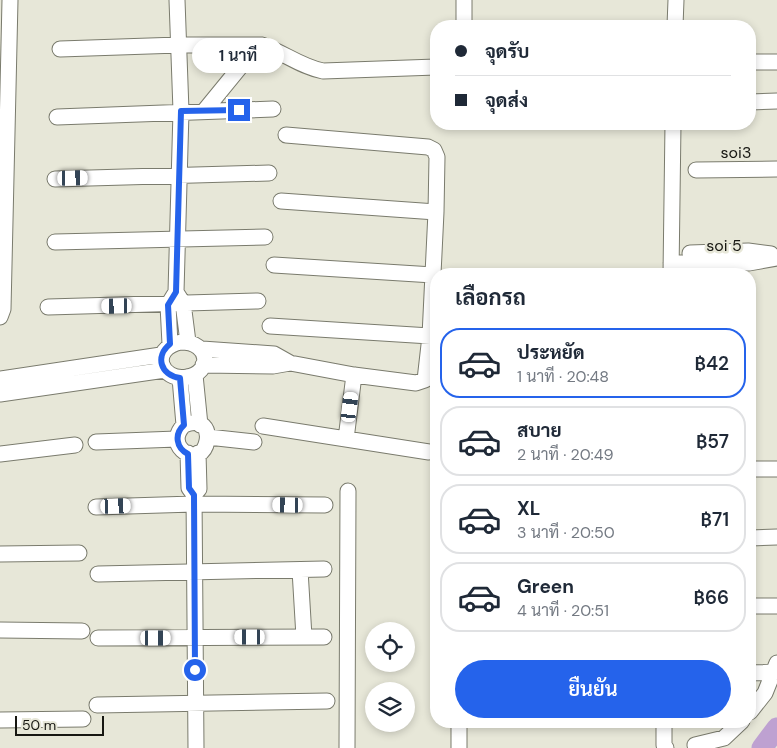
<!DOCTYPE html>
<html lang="th">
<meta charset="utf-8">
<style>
body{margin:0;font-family:"DM Sans",Sarabun,sans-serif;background:#f6f6f7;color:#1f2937;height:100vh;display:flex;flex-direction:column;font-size:19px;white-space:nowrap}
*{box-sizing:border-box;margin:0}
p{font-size:16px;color:#747a83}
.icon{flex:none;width:28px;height:28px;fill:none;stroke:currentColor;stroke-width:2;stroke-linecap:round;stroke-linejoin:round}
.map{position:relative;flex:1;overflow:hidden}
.drawer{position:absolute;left:430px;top:268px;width:326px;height:460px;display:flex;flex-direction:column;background:#fff;border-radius:20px;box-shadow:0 2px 8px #0003}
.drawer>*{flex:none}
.top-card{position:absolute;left:430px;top:20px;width:326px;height:110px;border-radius:20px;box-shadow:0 2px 8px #0003;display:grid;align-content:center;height:110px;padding:0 25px;background:#fff}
.fabs{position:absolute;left:365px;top:622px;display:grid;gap:10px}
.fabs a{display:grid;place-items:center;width:50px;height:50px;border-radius:50%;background:#fff;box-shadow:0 2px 8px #0003;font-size:25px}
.scale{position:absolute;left:15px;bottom:12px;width:89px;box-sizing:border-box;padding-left:5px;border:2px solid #171712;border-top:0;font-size:14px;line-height:18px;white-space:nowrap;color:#171712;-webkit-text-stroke:4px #e7e7d8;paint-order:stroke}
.end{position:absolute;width:22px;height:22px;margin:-11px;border:6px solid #2563eb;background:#fff;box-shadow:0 0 0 2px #fff}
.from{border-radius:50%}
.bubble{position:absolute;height:35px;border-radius:18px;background:#fff;box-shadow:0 2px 8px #0003;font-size:16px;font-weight:600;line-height:35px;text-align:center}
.car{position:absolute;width:15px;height:30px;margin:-15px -8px;border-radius:6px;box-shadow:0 0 4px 1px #0007;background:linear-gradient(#fff 24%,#345 0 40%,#fff 0 76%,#345 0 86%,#fff 0)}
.top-card b{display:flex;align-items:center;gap:18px;height:48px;font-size:19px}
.top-card b+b{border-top:1px solid #e0e1e3}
.top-card i{width:12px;height:12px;background:#1f2937}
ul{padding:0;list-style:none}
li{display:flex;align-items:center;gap:15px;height:70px;margin:0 10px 8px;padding:0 15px;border:2px solid #e0e1e3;border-radius:20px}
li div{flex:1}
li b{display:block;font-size:19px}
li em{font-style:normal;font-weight:600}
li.selected{border-color:#2563eb}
li>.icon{width:45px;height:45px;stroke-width:1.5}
h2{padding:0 25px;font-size:22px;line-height:60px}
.cta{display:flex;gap:10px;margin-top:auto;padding:10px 25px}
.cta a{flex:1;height:58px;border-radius:30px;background:#2563eb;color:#fff;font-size:20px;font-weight:600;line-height:58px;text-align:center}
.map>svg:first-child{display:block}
</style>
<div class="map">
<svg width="777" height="748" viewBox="0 0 777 748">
<rect width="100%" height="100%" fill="#e7e7d8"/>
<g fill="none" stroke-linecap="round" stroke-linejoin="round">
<path stroke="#bea1d1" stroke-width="21" d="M762 748 777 728"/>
<defs>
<path id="minor" d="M464 0V26
M675 26 676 0
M60 49 179 45H262C283 52 301 67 323 71L436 67
M750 62H777
M750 102 777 101
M205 110 250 55 262 45
M57 117 273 109
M286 135 428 147 434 150 437 157 436 212 430 336 425 380 416 383 354 375 290 363
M696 170 777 169
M55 179 269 173
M281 201 436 212
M55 242 265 237
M690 253 748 251 771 254
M671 263H749L777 258
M274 265 433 275
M671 274 673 124
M176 292 181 111 177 0
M48 307 258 301
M0 317 3 309 10 0
M270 326 430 336
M181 342C211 342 212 373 187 377 161 382 148 349 181 342Z
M170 344 168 305 176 292 183 303 188 342
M202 349 274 354 290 363 273 366 203 365
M195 375 200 425
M180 378 184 425C177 432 174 442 182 450 208 474 222 410 184 425
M0 379 161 355
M0 394 165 370
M263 426 429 452
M208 437 254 442
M346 439 354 375
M96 442 177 439
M188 453 189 488 194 495 199 489 198 453
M0 454 75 445
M750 469H777
M194 495 196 748
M96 507 194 504 325 505
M750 538 777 537
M0 554 79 553
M300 570 304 637
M98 574 324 569
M750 606H777
M0 630 82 631
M98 638 324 637
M750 673 774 672
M97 705 327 701
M750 712 765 693 777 663
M0 720 83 719
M664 721V745L666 748
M695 745 724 738 742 721
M347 748 348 491
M459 748V721"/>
</defs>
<use href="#minor" stroke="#7a7b6d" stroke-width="17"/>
<use href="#minor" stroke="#fff" stroke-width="15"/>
</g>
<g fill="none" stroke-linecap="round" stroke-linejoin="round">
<path stroke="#2563eb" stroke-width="6" d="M195 670 194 495 189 488 188 454C176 448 174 434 184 425L180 378C160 375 155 356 170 344L168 305 176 292 181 111 239 110"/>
</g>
<g text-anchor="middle" stroke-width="5" stroke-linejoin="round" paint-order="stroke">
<g font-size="16" fill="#171712" stroke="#e7e7d8">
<text x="736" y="158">soi3</text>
<text x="724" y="251">soi 5</text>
</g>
</g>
</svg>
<div class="fabs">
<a><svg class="icon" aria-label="locate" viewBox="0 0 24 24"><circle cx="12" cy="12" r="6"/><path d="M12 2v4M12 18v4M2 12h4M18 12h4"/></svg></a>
<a><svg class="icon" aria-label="layers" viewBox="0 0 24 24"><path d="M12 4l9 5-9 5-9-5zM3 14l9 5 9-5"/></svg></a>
</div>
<div class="scale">50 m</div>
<i class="end from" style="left:195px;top:670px"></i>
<i class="end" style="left:239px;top:110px"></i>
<div class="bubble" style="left:192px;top:38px;width:92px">1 นาที</div>
<i class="car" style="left:73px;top:178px;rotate:89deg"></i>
<i class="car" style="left:117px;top:306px;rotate:269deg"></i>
<i class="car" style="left:350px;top:407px;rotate:7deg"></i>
<i class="car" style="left:288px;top:505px;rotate:271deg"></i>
<i class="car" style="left:116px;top:506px;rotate:88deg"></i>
<i class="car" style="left:250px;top:637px;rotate:270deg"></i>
<i class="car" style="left:156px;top:638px;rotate:90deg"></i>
<div class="top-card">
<b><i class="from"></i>จุดรับ</b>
<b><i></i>จุดส่ง</b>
</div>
<section class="drawer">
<h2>เลือกรถ</h2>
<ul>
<li class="selected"><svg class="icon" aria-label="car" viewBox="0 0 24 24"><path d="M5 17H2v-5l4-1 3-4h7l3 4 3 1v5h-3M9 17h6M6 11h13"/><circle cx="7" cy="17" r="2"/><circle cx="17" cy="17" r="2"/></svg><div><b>ประหยัด</b><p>1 นาที · 20:48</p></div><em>฿42</em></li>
<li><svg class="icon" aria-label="car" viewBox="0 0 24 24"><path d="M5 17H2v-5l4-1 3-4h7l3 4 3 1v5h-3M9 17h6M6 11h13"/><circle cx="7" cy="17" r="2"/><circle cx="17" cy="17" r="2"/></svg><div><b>สบาย</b><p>2 นาที · 20:49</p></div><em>฿57</em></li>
<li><svg class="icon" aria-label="car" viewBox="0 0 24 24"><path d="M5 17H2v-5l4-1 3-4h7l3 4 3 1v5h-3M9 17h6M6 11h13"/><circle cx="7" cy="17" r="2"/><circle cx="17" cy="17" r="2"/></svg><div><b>XL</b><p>3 นาที · 20:50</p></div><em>฿71</em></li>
<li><svg class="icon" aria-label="car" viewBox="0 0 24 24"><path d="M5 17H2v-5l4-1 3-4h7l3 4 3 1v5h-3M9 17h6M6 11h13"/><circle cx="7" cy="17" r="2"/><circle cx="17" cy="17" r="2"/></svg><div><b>Green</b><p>4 นาที · 20:51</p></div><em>฿66</em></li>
</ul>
<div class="cta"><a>ยืนยัน</a></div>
</section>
</div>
